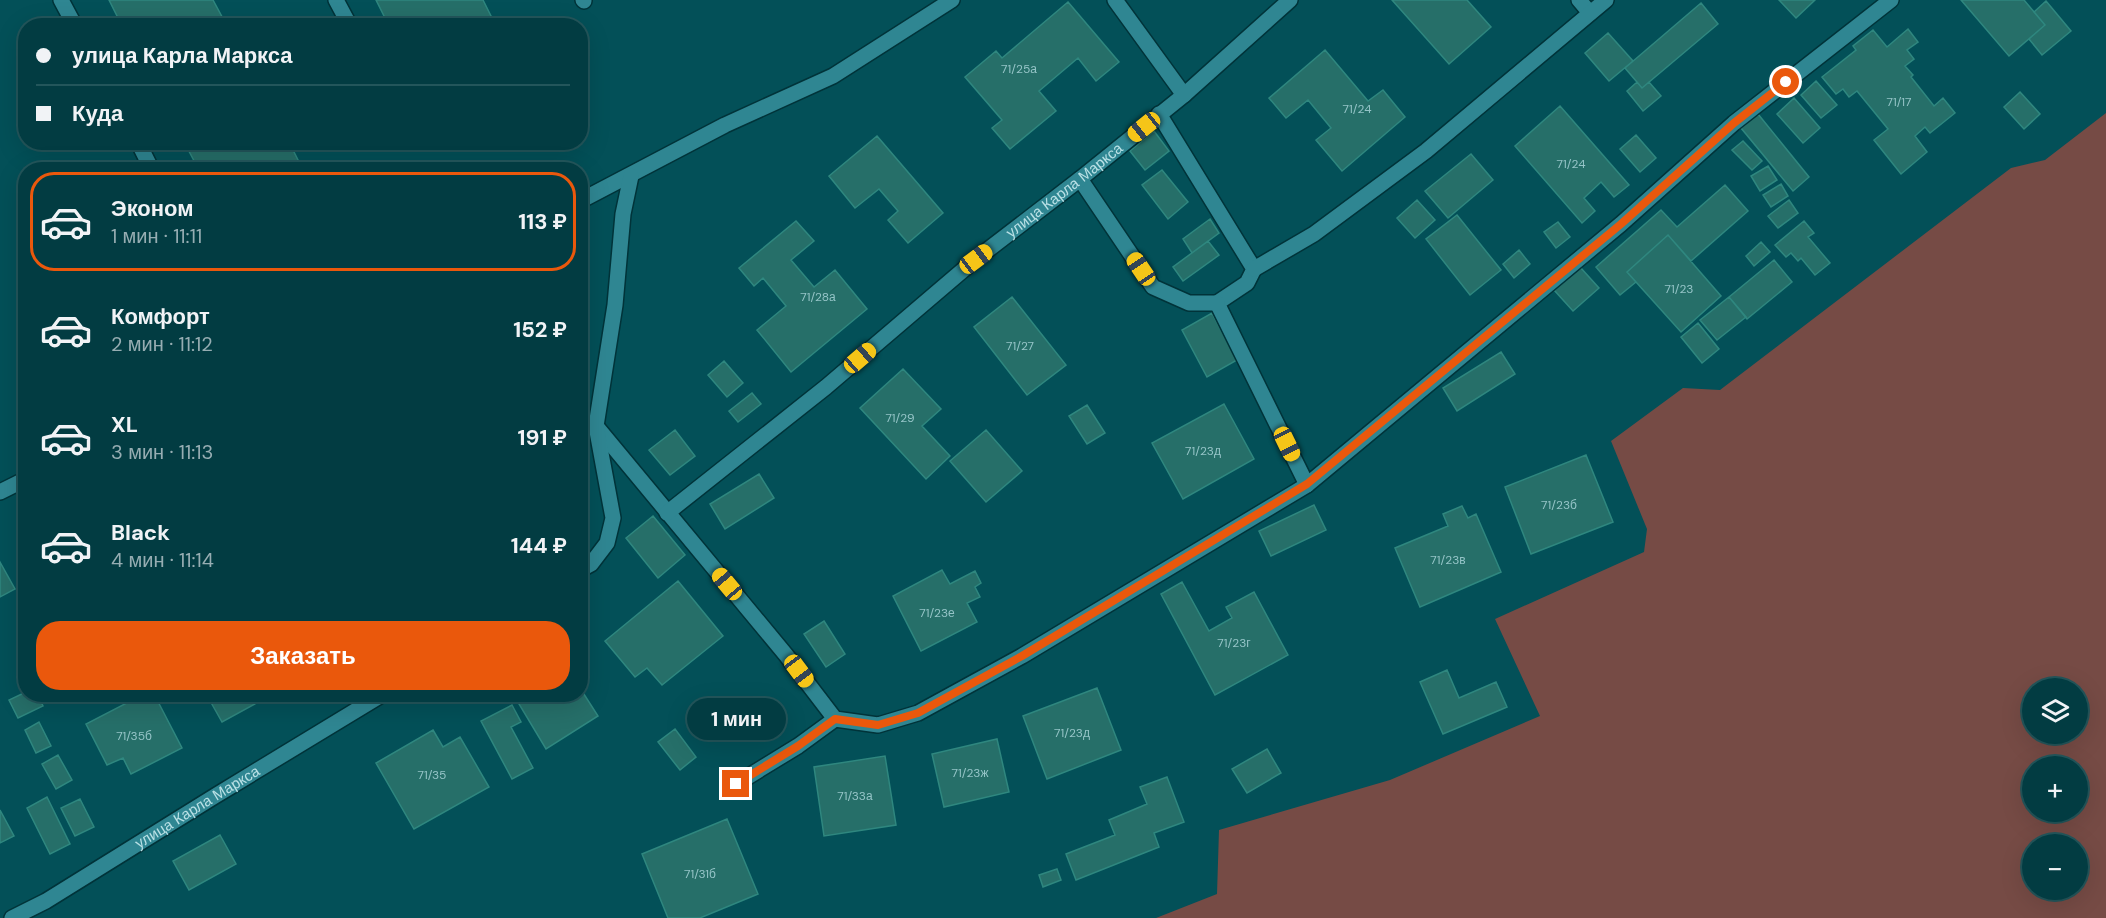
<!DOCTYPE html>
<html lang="ru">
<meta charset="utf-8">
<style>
body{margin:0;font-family:"DM Sans",sans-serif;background:#10474d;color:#f1f3f6;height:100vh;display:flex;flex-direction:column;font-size:22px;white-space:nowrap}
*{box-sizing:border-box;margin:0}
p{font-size:20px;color:#96adb2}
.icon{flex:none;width:33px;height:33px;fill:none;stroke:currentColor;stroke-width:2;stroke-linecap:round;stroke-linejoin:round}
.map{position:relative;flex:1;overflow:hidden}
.details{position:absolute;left:18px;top:162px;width:570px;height:540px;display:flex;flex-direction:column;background:#023c42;border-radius:24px;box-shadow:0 6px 24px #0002,0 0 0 2px #23565b}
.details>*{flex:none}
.top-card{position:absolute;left:18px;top:18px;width:570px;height:132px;border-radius:24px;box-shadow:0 6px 24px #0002,0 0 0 2px #23565b;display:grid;align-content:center;height:132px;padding:0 18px;background:#023c42}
.buttons{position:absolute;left:2022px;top:678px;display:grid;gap:12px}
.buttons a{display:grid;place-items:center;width:66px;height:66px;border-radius:50%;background:#023c42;box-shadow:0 6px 24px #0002,0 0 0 2px #23565b;font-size:30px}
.end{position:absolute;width:27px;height:27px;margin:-14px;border:8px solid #ea580c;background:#fff;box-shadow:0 0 0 3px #fff}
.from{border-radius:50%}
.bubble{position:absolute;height:42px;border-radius:21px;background:#023c42;box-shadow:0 6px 24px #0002,0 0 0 2px #23565b;font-size:20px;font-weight:700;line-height:42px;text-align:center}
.car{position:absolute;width:18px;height:36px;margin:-18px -9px;border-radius:8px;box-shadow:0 0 4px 2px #0007;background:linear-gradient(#f5c518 24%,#345 0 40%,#f5c518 0 76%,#345 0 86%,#f5c518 0)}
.top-card b{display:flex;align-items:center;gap:21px;height:57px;font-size:22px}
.top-card b+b{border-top:2px solid #23565b}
.top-card i{width:15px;height:15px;background:#f1f3f6}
ul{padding:10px 0 0;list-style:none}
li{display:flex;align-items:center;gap:18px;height:99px;margin:0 12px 9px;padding:0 6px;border:3px solid transparent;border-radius:24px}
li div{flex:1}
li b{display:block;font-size:22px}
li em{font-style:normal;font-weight:700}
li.on{border-color:#ea580c}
li>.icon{width:54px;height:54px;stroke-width:1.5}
.button{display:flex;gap:12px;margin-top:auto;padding:12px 18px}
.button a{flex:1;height:69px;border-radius:24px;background:#ea580c;color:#fff;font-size:24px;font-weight:700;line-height:69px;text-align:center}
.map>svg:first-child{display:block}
</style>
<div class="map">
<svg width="2106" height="918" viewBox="0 0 2106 918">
<rect width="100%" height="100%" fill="#035058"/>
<path fill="#764b45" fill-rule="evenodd" d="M2106 113V918H1156L1217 894 1219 830 1390 780 1540 716 1495 619 1644 552 1647 529 1611 441 1683 388 1720 390 2011 168 2045 160ZM2078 688V734H2032V688ZM2032 766H2078V812H2032ZM2032 844H2078V890H2032Z"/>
<path fill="#266f69" stroke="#2f877f" stroke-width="1.5" d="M109 0H213L227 26H122Z
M376 0H483L496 26H389Z
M1392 0H1467L1491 27 1449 64Z
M1779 0H1815L1796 18Z
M1961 0H2024L2045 25 2009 56Z
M2046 1 2071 31 2042 55 2029 39 2045 25 2034 12Z
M1068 2 1119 62 1096 81 1078 58 1039 91 1056 111 1010 149 992 128 1002 120 965 77 996 51 1002 58Z
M1701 3 1718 24 1642 88 1625 68Z
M1908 29 1918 42 1907 50 1914 59 1905 66 1913 75 1911 77 1934 106 1943 98 1955 113 1930 133 1925 127 1915 136 1927 152 1901 174 1874 140 1888 129 1857 91 1849 97 1843 89 1836 94 1822 77 1856 50 1853 46 1873 30 1887 47Z
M1608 33 1633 61 1609 81 1585 53Z
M1325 50 1368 101 1383 90 1405 117 1342 171 1316 140 1331 128 1308 100 1286 118 1269 98Z
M1816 81 1837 105 1821 118 1801 95Z
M1637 82 1642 88 1649 82 1661 96 1643 111 1627 91Z
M2020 92 2040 114 2024 129 2004 107Z
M1794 98 1820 128 1803 143 1777 114Z
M1560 106 1629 185 1614 197 1601 182 1584 198 1595 211 1582 223 1515 146Z
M1758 114 1809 177 1793 191 1741 128Z
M1154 131 1169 151 1145 170 1130 151Z
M1636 135 1656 158 1640 172 1620 149Z
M877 136 943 213 908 243 888 220 898 211 879 189 855 208 829 176Z
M1743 141 1762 161 1752 170 1732 150Z
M184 142H289L300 164 290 170H199Z
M1471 154 1493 180 1448 218 1425 191Z
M1768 166 1777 180 1760 191 1751 176Z
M1162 170 1188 202 1168 219 1142 185Z
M1781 184 1788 196 1771 207 1763 195Z
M1725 185 1748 211 1691 261 1668 235 1627 272 1636 282 1620 295 1596 267 1661 210 1677 227Z
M1417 200 1435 220 1415 238 1397 218Z
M1789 200 1798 213 1778 228 1768 216Z
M1457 215 1501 270 1470 295 1426 239Z
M1210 219 1219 233 1192 253 1183 239Z
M796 221 814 241 791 260 814 287 835 270 867 309 791 372 757 330 786 306 763 278 754 286 739 268Z
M1804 221 1814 233 1808 237 1830 263 1815 275 1801 258 1798 261 1791 253 1786 257 1775 245Z
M1558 222 1570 237 1556 248 1544 232Z
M1668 235 1721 296 1681 332 1627 272Z
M1208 241 1219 255 1183 281 1173 267Z
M1761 242 1770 252 1754 266 1746 256Z
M1519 250 1530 264 1514 278 1503 264Z
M1774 260 1792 282 1747 319 1729 297Z
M1580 267 1599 288 1573 311 1554 290Z
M1012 297 1066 365 1027 395 974 327Z
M1729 297 1746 317 1717 340 1700 320Z
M1212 313 1237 360 1207 377 1182 330Z
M1698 323 1719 349 1702 363 1681 337Z
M1501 352 1515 374 1457 411 1443 388Z
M724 361 743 383 727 397 708 375Z
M903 369 941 409 922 426 950 456 926 479 860 408Z
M752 393 761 404 738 422 729 411Z
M1224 404 1254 459 1183 499 1152 443Z
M1087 405 1105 433 1087 444 1069 416Z
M675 430 695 456 670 475 649 450Z
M986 430 1022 471 986 502 950 461Z
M1586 455 1613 522 1531 554 1505 487Z
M759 474 774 498 725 529 710 504Z
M1314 505 1326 530 1271 556 1259 531Z
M1462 506 1468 518 1476 514 1501 572 1420 607 1395 548 1448 526 1443 514Z
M26 513V529L19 516Z
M653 516 685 555 658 578 626 538Z
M0 562 15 589 0 597Z
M942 570 950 584 975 571 981 583 975 587 980 597 967 603 977 622 921 651 893 596Z
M678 581 723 636 662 685 647 668 635 677 605 641Z
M1182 582 1209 631 1232 618 1226 607 1254 592 1288 655 1215 695 1161 594Z
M824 621 845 654 826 667 804 634Z
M1447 670 1459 698 1496 682 1507 707 1443 734 1420 682Z
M580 688 598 716 546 749 513 694H580Z
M1097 688 1121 750 1047 779 1023 716Z
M26 692V694H37L43 706 18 718 9 700Z
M144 694H154L182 748 131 774 123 758 107 765 86 724Z
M198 694H273L222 722 209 699 203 703Z
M512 705 521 722 511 727 533 768 512 779 481 721Z
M39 722 51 746 36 753 25 730Z
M675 729 696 757 680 770 658 742Z
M433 730 443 747 460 737 489 787 414 829 376 763Z
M997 739 1009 792 944 807 932 754Z
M1267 749 1281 773 1247 793 1232 769Z
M58 755 72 780 56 789 42 764Z
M885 756 896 825 824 836 814 767Z
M1167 777 1184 822 1154 833 1159 847 1076 880 1066 854 1115 835 1109 820 1147 804 1140 787Z
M47 797 70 844 50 854 27 808Z
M80 799 94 827 75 836 61 808Z
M0 810 14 836 0 843Z
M727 819 758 894 700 918H668L642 854Z
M220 835 236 864 189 890 173 861Z
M1057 869 1061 880 1043 887 1039 875Z"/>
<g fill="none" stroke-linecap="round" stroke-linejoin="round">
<defs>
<g id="minor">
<path d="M61 0 75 26"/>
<path d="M336 0 350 26"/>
<path d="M583 0 584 1"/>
<path d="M1115 0 1184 95"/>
<path d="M1579 0 1590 13"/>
<path d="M1159 114 1254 269 1247 283 1217 303 1307 485"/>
<path d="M138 142 151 168"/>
<path d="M1080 179 1153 287 1189 303H1217"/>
<path d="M580 201 725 125 833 76 952 0"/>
<path d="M1254 269 1314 234 1426 151 1606 0"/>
<path d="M596 426 786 655 835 719 878 725 918 713 1022 656 1307 485 1621 224 1734 123 1891 0"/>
<path d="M0 492 26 479"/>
<path id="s1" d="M667 513 826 387 976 259 1080 179 1184 95 1290 0"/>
<path d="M580 570 591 564 607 543 613 518 596 426 615 305 623 214 631 176"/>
<path d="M736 784 798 746 835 719"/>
<path id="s2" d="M12 918 46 901 215 796 383 694"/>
</g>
</defs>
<use href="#minor" stroke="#013339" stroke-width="18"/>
<use href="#minor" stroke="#2f8692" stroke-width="15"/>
</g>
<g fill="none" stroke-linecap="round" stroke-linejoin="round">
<path stroke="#ea580c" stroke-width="8" d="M736 784 798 746 835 719 878 725 918 713 1022 656 1307 484 1621 224 1734 123 1786 82"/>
</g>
<g text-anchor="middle" stroke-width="6" stroke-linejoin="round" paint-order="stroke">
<g font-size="12" fill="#95c4c7">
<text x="1019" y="73">71/25а</text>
<text x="1899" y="106">71/17</text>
<text x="1357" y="113">71/24</text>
<text x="1571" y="168">71/24</text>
<text x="1679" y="293">71/23</text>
<text x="818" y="301">71/28а</text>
<text x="1020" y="350">71/27</text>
<text x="900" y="422">71/29</text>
<text x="1203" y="455">71/23д</text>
<text x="1559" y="509">71/23б</text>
<text x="1448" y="564">71/23в</text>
<text x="937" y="617">71/23е</text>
<text x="1234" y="647">71/23г</text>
<text x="1072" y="737">71/23д</text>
<text x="134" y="740">71/35б</text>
<text x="970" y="777">71/23ж</text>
<text x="432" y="779">71/35</text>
<text x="855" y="800">71/33а</text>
<text x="700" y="878">71/31б</text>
</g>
<g font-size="15" fill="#bae1e6" stroke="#0d3237">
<text dy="5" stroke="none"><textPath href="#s1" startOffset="512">улица Карла Маркса</textPath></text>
<text dy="5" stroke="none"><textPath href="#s2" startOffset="216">улица Карла Маркса</textPath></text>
</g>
</g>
</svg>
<div class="buttons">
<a><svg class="icon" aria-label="layers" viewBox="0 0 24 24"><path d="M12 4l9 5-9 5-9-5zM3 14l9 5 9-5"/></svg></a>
<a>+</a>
<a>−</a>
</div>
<i class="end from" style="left:1786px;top:82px"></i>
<i class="end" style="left:736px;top:784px"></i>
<div class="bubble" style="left:687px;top:698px;width:99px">1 мин</div>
<i class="car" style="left:1144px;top:127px;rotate:231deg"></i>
<i class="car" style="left:976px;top:259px;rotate:53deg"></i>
<i class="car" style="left:1141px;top:269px;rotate:326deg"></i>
<i class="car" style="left:860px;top:358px;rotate:49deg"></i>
<i class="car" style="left:1287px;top:444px;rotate:154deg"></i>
<i class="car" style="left:727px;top:584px;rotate:320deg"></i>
<i class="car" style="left:799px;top:671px;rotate:143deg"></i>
<div class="top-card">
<b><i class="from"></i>улица Карла Маркса</b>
<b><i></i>Куда</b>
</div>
<section class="details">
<ul>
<li class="on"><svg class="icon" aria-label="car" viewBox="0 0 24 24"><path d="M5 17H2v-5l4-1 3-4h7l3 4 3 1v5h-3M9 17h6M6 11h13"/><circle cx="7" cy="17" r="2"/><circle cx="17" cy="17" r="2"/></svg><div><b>Эконом</b><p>1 мин · 11:11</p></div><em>113 ₽</em></li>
<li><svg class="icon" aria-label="car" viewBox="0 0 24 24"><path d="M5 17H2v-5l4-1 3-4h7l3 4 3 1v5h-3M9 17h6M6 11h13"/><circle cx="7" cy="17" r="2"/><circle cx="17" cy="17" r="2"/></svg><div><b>Комфорт</b><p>2 мин · 11:12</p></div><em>152 ₽</em></li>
<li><svg class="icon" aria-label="car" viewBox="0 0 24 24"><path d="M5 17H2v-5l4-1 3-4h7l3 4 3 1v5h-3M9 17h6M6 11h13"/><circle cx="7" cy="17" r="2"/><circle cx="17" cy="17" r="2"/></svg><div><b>XL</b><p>3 мин · 11:13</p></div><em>191 ₽</em></li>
<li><svg class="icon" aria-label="car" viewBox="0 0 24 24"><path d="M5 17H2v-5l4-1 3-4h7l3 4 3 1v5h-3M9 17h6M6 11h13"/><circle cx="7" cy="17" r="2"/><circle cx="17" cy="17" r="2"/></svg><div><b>Black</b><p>4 мин · 11:14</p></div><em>144 ₽</em></li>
</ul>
<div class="button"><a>Заказать</a></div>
</section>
</div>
